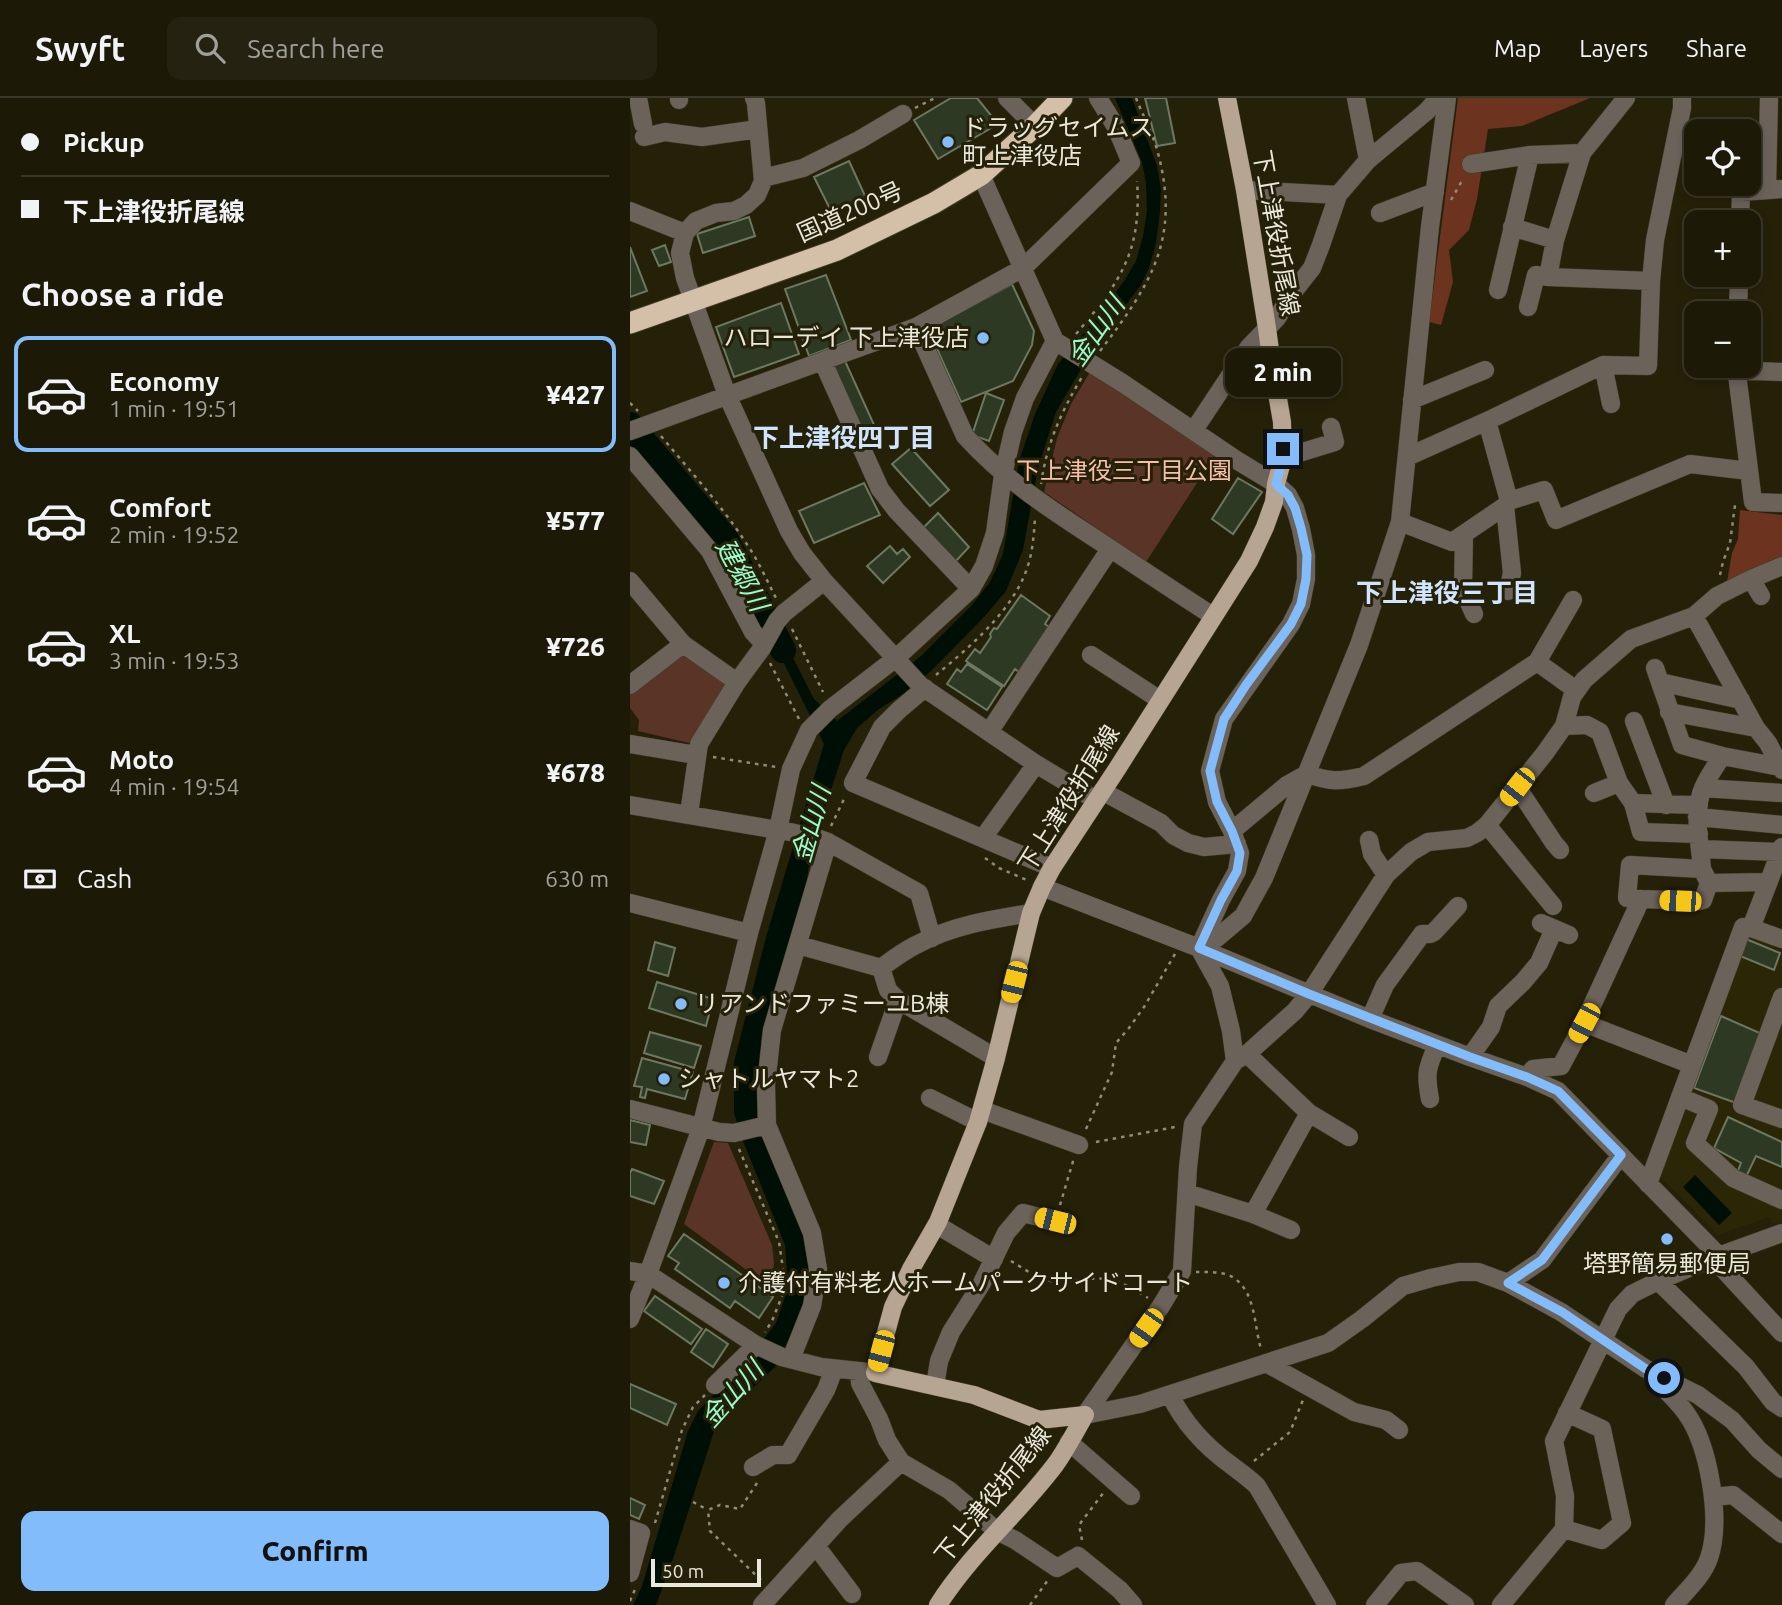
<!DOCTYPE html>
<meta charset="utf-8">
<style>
body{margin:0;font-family:Ubuntu,"Noto Sans JP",sans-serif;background:#252211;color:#f1f3f6;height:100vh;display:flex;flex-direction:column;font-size:26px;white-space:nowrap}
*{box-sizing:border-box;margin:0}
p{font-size:23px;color:#a0a09b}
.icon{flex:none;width:38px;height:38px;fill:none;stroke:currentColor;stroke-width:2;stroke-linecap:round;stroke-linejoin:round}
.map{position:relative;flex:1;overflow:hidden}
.sheet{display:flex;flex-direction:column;background:#1c1907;width:630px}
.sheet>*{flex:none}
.hud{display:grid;align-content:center;height:154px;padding:0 21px;background:#1c1907}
.buttons{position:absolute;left:1054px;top:21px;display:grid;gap:14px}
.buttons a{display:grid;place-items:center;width:77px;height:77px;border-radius:14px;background:#1c1907;box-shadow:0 4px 10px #0003,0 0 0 2px #3a3828;font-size:35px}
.scale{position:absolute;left:21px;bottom:18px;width:110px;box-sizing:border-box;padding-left:7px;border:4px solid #eae8da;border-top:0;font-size:19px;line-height:24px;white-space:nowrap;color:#eae8da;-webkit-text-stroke:5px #252109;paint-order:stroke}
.end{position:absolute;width:32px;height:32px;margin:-16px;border:9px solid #83bcfa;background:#111;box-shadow:0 0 0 4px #111}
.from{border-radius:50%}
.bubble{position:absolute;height:49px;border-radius:14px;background:#1c1907;box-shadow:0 4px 10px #0003,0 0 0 2px #3a3828;font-size:23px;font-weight:800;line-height:49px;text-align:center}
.car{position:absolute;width:21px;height:42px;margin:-21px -10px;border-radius:9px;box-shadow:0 0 5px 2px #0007;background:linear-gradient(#f5c518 24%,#345 0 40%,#f5c518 0 76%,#345 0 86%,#f5c518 0)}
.hud b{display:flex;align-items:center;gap:24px;height:66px;font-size:26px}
.hud b+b{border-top:2px solid #3a3828}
.hud i{width:18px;height:18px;background:#f1f3f6}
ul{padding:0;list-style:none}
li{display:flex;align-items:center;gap:21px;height:116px;margin:0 14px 10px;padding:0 7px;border:4px solid transparent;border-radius:14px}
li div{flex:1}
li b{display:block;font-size:26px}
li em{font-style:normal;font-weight:800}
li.active{border-color:#83bcfa}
li>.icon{width:63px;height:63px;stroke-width:1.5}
h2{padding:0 21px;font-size:32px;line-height:84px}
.pay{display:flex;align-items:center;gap:18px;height:77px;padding:0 21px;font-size:26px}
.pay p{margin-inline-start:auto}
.button{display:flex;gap:14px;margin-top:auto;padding:14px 21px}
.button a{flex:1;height:80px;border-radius:14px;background:#83bcfa;color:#111;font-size:28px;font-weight:800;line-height:80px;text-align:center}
header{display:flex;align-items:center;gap:42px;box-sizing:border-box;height:98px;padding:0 35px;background:#1c1907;border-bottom:2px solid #3a3828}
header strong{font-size:33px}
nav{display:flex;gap:38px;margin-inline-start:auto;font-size:24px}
.search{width:490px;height:63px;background:#252211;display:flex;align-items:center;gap:18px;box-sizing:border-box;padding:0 24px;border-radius:14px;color:#a0a09b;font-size:26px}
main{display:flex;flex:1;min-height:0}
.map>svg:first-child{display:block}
</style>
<header>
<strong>Swyft</strong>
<div class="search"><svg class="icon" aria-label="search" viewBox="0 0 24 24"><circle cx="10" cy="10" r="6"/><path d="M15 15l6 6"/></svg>Search here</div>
<nav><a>Map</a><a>Layers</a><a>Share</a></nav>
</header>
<main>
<section class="sheet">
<div class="hud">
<b><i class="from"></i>Pickup</b>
<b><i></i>下上津役折尾線</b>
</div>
<h2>Choose a ride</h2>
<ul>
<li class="active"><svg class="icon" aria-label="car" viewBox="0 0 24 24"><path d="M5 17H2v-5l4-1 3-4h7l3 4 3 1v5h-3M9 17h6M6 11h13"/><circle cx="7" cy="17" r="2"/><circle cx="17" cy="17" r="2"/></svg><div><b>Economy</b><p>1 min · 19:51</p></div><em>¥427</em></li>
<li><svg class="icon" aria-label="car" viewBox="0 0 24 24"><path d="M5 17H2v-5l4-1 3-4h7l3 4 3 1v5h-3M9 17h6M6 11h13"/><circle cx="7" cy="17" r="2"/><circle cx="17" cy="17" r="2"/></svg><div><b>Comfort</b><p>2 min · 19:52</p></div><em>¥577</em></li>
<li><svg class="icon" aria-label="car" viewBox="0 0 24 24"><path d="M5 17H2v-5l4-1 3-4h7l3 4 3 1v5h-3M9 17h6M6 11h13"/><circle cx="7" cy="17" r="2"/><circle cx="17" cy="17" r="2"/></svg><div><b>XL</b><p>3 min · 19:53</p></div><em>¥726</em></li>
<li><svg class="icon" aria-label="car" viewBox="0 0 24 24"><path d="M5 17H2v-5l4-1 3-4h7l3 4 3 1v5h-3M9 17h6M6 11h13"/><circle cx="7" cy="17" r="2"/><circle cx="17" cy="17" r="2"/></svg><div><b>Moto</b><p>4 min · 19:54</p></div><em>¥678</em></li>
</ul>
<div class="pay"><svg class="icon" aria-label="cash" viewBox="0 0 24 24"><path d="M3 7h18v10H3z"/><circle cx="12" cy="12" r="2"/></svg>Cash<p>630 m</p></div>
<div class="button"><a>Confirm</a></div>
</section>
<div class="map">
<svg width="1152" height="1507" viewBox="0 0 1152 1507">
<rect width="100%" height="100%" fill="#252109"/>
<path fill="#2b2606" d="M1117 838 1152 851V1124L1143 1126 1139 1119 1088 1137 1029 1077Z"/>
<path fill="#5a3427" d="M460 274 585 357 516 464 414 394 427 340 441 306Z
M46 558H54L94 583 97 589 59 645 8 633 9 622 0 610V595Z
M84 1044 98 1045 142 1147 144 1165 141 1190 54 1126Z"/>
<path fill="#6c331f" d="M828 0H960L892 28 858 31 847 101 839 132 819 152 823 184 811 227 799 224Z
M1110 412 1152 417V462L1097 484 1102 455 1108 441Z"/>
<path fill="#000f06" d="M485 0H502L527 68 531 91 530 114 526 145 519 170 511 187 485 221 450 273 426 314 408 370 393 452 376 493 355 518 302 572 273 596 249 611 227 630 214 652 181 753 176 788 132 939 128 989 183 1166 179 1188 168 1222 145 1269 87 1324 43 1461 26 1507H3L12 1488 58 1333 68 1313 121 1257 146 1225 158 1190 155 1147 111 1038 104 1015V964L136 839 194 646 143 543 150 534 184 601 207 623 291 558 342 507 360 484 373 456 389 363 405 316 428 266 471 214 494 183 506 163 513 138 517 113 516 86 512 64Z
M1065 1077 1102 1115 1089 1127 1053 1089Z"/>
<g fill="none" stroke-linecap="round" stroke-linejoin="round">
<path stroke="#000f06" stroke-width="26" d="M0 327 95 440 153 552"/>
</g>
<path fill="#2e3924" stroke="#6c7860" stroke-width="2" d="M321 0H347L368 26 308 61 284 22Z
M515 0H536L545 45 527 48Z
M219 63 236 100 202 115 184 79Z
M119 119 125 138 73 155 67 136Z
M35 147 41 164 29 168 22 152Z
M0 149 17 193 0 199Z
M196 177 221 242 179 258 155 191Z
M382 186 404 233 402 247 383 283 331 304 298 231Z
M151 205 169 256 104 279 86 229Z
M215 263 245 329 232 335 201 268Z
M356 295 374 302 359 343 342 337Z
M281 350 319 392 300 408 262 366Z
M608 380 632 394 603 436 582 421Z
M234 385 250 417 184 445 169 413Z
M308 415 339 449 325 464 293 430Z
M260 448 267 456 273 451 280 459 253 485 237 468Z
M391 497 420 518 415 526 419 529 389 574 385 571 374 588 336 563 345 551 350 555 361 539 360 536 364 530 367 531Z
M337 566 372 589 357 612 317 586 327 571 331 574Z
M1116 841 1150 855 1144 872 1110 858Z
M25 844 45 850 38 878 18 872Z
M27 884 83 901 76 928 19 910Z
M1091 918 1132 936 1106 1005 1064 990Z
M20 934 71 948 64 970 14 955Z
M12 960 63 974 55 1001 17 991 15 1000 10 999 12 989 4 988Z
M1098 1019 1152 1044V1069L1126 1058 1116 1079 1107 1075 1111 1065 1084 1050Z
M0 1022 20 1027 16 1047 0 1044Z
M2 1071 34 1083 24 1106 0 1098V1075Z
M54 1136 143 1199 129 1220 105 1203 100 1210 45 1171 49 1165 38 1158Z
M25 1198 72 1231 61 1246 14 1213Z
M76 1231 98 1246 83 1269 61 1254Z
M0 1286 46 1306 37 1327 0 1310Z
M0 1400 15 1407 9 1421 0 1417Z"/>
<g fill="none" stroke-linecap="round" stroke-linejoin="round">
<defs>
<path id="minor" d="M8 0 13 26
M49 0V2
M124 0 126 5 133 83 127 97 116 107 104 113 86 115 66 123 55 135 50 155 55 180 97 297 159 433 172 455 194 483 291 588 406 666 466 702
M377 0 405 28
M726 0 738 62
M996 0 952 55 925 142 918 179 1021 183
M14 39 35 34 72 39 128 31
M841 66 900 57 952 55
M133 80 173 70 229 42 273 16
M1137 91 1139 0
M615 92 708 97
M0 113 55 135
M750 115 805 94
M1110 124 1111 94 1152 91
M882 129 925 142
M868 192 900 57
M898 209 906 177 918 179
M1108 215 1109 177
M286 229 335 338C374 381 418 410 466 441 505 467 544 493 583 518
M425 243 494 286 608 363 646 386 658 397 665 410 671 431 676 457V481L671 506 661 526 594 621 580 673 587 704 602 733 610 755 607 773 591 802 569 850 590 888 601 933 605 963
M193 264 250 391 266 412 341 491
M973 267 981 306
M1106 268 1123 404 1152 405
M1106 272 1152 274
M782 302 855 272
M857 323 879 403
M564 332 619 249 647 220 664 193 682 170 691 147 708 97 738 62 797 13 808 0
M0 333 286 229 393 170 501 65 486 29 468 0
M0 358 80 453 123 534 134 546
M777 359 857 323 973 267 1018 268 1021 183 1025 142 1052 10V0
M653 360 705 344 701 329
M875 408 882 475 878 493
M770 424 822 444 875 408 879 403 914 392 926 422 1060 366 1119 373
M834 436 833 491 844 516
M1121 481 1131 498
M0 483 53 546 107 584
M943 502 907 564 946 592
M1064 518 1126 630 1138 645 1152 672
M461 557 530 602
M1025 570 1052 647 1092 658 1150 669
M1030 584 1111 602
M0 587 53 546
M295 590 269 612 252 629 223 685 422 770
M1039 614 1126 630
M1004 623 1036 707
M934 628 957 627 970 634 989 685 964 695
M359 634 480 451
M0 646 66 657
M989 685 1003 705 1011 734 1069 736
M887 689 924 745 930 752
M1073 690 1152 695
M472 693 531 725 543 737 558 745 574 749 607 746
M1003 705 1069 707
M0 707 160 734 187 740 198 744 289 795 302 840
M59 716 69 646 107 584 132 550 147 523 154 515 194 483
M1067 719 1152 727
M857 727 923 808
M602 733 657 687 677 676C701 684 709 684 734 678L907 564
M353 740 406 666
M739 742 742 756 756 777
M1152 749 1121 830 1152 841
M1070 751 1150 754
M1079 785 1138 784
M412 789 569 850 740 921 840 959 897 979 928 993 1089 1158
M1011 801 1069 803 1073 802 1079 785 1072 771
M0 805 119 835
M911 825 939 837
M168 847 251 870C263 861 275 852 288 846 323 827 363 821 401 815
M569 850 587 840 613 818 634 780 729 547 770 424 800 129 817 0
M251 870 258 892 268 902 366 960
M1152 899 1112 1007 1152 1021
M740 921 755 887 792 836H800L804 834 828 808
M954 925 1062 967
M248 959 268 902
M840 959 861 929 868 908 893 884 909 865 924 831
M897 979 903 971 931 968 954 925 1011 801 997 800 1000 767 1072 771C1070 744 1062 713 1074 688 1079 677 1086 668 1092 658
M1050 999 1079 1011 1065 1045 1103 1080 1152 1102
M300 1000 348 1024
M800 1001C795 975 797 970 807 947
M0 1011 89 1034 104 1035 137 1027
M352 1012 449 1047
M679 1015 719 1039
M1018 1086 1113 829 1121 830
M557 1095 623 1116 679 1015 617 956
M623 1116 661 1132
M307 1127 364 1161
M1083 1160 1152 1235
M0 1173 18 1176 126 1247 152 1259 191 1269 238 1274
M1028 1183 1116 1269 1143 1304 1152 1310
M878 1185 912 1162 991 1057
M0 1221 18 1176 71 1030 119 835 148 732 161 671 179 632 200 611 266 560 341 491 354 468 365 435 373 377 383 334 395 300 425 243 351 77
M161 1261 182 1208 188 1171 182 1135 137 1027 136 987 142 932 198 744
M636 1265 724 1314 756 1322 769 1332
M229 1273 230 1285 249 1321 257 1342 271 1364 319 1392 367 1433 385 1442 427 1470 448 1458 490 1492 503 1507
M1023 1279C1034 1291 1047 1302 1056 1315 1079 1347 1092 1422 1079 1460 1073 1478 1056 1493 1044 1507
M85 1287 126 1247
M305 1288 309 1263 321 1234 352 1185 376 1135 393 1115 425 1123
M540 1297C554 1325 576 1349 601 1367 610 1374 619 1380 627 1388L697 1507
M455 1317 531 1208 552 1173 558 1069 563 1026 605 963 617 956 665 913 679 896 756 777 781 754 798 744 837 740 847 735 857 727 915 655 934 628 942 599 954 582 1001 541 1064 518 1087 498 1121 481 1152 468
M455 1317 510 1306 698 1245 732 1221 773 1188 801 1180 829 1174H848L878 1185 931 1214 1016 1271 1068 1297 1102 1322 1129 1352 1152 1371
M439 1344 501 1398
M123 1369 143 1357H158L196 1292 204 1271
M1083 1399 1103 1397 1152 1436
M0 1431 11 1435 0 1475
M934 1431 972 1442 992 1425 972 1331 937 1315
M186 1448 222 1496
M132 1507 210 1421 271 1364
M745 1507 771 1475 787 1473 835 1507
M871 1507 934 1431 935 1398 924 1343 988 1211 1002 1196 1028 1183 1083 1160 1152 1135"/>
<path id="major" d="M308 1507C341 1455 388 1416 425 1367 436 1352 445 1334 455 1317L409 1322 344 1297 245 1275 263 1209 281 1171 308 1124 348 1024 366 960 401 815 412 789 422 770 487 671 619 463 635 429 644 404 646 386 653 360 652 324 641 260 637 230 615 92 597 0"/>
<path id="highway" d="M0 225 207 152 304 105 351 77 405 28 432 0"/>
</defs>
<use href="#minor" stroke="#413d26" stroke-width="19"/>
<use href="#major" stroke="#413d26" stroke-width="19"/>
<use href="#highway" stroke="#413d26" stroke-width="23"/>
<path stroke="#8f8c79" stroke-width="2.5" stroke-dasharray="3.5 5" stroke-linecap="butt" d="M285 10 305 0
M821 102 833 81
M446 236C490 184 512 154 507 83
M470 253C520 187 551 142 528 55 523 36 513 18 506 0
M0 305 8 313
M31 338C61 374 93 409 118 448 129 464 137 483 146 500
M411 386C417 345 431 314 452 279
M1090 477 1093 464 1100 445 1105 407 1106 406
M162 531 193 594
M140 565 169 621
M306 577C341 548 387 509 399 464 403 450 404 435 405 420
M83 659 146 669
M201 728 215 699
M355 760 369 770 399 783
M456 1031 482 974 486 945 499 930 514 909 545 856
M466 1044 545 1029
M109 1051 149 1144 152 1164 154 1193 142 1223 135 1234
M430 1107 444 1060
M381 1163C396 1172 412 1184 430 1184 439 1184 449 1181 457 1181 483 1178 497 1187 518 1200
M566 1174C578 1174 594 1173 604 1180 626 1195 624 1228 631 1251
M624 1363 660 1334 673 1302
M127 1385 110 1411 90 1407 78 1412 80 1433 131 1482
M63 1404 78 1412
M25 1425 52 1332 63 1309 75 1297
M452 1442 449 1427 474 1394
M0 1503 6 1489
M400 1507 418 1482"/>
<use href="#minor" stroke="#6b625a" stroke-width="18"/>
<use href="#major" stroke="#b6a592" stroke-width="18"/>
<use href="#highway" stroke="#d4bfa9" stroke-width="21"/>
</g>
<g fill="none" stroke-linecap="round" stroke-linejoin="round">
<path stroke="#83bcfa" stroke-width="9" d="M653 351V360L646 386 658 397 665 410 671 430 677 457 676 481 671 506 661 526 616 587 594 621 580 673 587 704 602 733 610 755 607 773 591 802 569 850 679 896 840 959 897 979 928 993 991 1057 912 1162 878 1185 932 1214 1016 1271 1034 1280"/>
</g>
<g fill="#83bcfa" stroke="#252109" stroke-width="2.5">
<circle cx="318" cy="44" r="7"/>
<circle cx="353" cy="240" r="7"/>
<circle cx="51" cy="906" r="7"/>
<circle cx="34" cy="981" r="7"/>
<circle cx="1037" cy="1141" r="7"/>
<circle cx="94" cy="1185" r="7"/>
</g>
<g text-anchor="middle" stroke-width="6" stroke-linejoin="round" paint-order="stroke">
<g font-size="24" fill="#eae8da" stroke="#252109" text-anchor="start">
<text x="332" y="38">ドラッグセイムス<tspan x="332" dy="28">町上津役店</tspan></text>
<text x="339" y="248" text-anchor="end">ハローデイ 下上津役店</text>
<text x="65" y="914">リアンドファミーユB棟</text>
<text x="48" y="989">シャトルヤマト2</text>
<text x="1037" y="1174" text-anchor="middle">塔野簡易郵便局</text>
<text x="108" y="1193">介護付有料老人ホームパークサイドコート</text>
</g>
<g font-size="24" fill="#eae8da" stroke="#252109">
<text transform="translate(220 114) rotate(-24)" y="8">国道200号</text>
<text transform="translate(646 135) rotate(80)" y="8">下上津役折尾線</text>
<text transform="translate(439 701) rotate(-58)" y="8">下上津役折尾線</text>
<text transform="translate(363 1397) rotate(-51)" y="8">下上津役折尾線</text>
</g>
<g font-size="24" fill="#f6beab" stroke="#252109">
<text x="494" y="381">下上津役三丁目公園</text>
</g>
<g font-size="26" font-style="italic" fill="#99fbc9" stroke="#252109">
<text transform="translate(466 233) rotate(-55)" y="9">金山川</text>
<text transform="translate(112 477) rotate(61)" y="9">建郷川</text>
<text transform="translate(181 726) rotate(-74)" y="9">金山川</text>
<text transform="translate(102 1296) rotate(-48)" y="9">金山川</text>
</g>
<g font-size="26" font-weight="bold" fill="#d0e5fd" stroke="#252109">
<text x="214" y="349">下上津役四丁目</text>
<text x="817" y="504">下上津役三丁目</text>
</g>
</g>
</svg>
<div class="buttons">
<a><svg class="icon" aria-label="locate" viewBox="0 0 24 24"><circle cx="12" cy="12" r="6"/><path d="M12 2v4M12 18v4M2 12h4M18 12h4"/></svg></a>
<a>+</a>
<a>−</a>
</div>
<div class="scale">50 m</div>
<i class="end from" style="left:1034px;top:1280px"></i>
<i class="end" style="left:653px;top:351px"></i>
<div class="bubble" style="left:595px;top:250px;width:116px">2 min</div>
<i class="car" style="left:887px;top:689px;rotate:218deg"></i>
<i class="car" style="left:1050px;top:803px;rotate:272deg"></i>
<i class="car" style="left:384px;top:884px;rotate:194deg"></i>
<i class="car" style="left:954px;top:925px;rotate:208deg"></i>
<i class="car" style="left:425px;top:1123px;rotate:284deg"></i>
<i class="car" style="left:516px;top:1230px;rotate:215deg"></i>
<i class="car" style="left:251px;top:1253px;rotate:195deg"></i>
</div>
</main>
